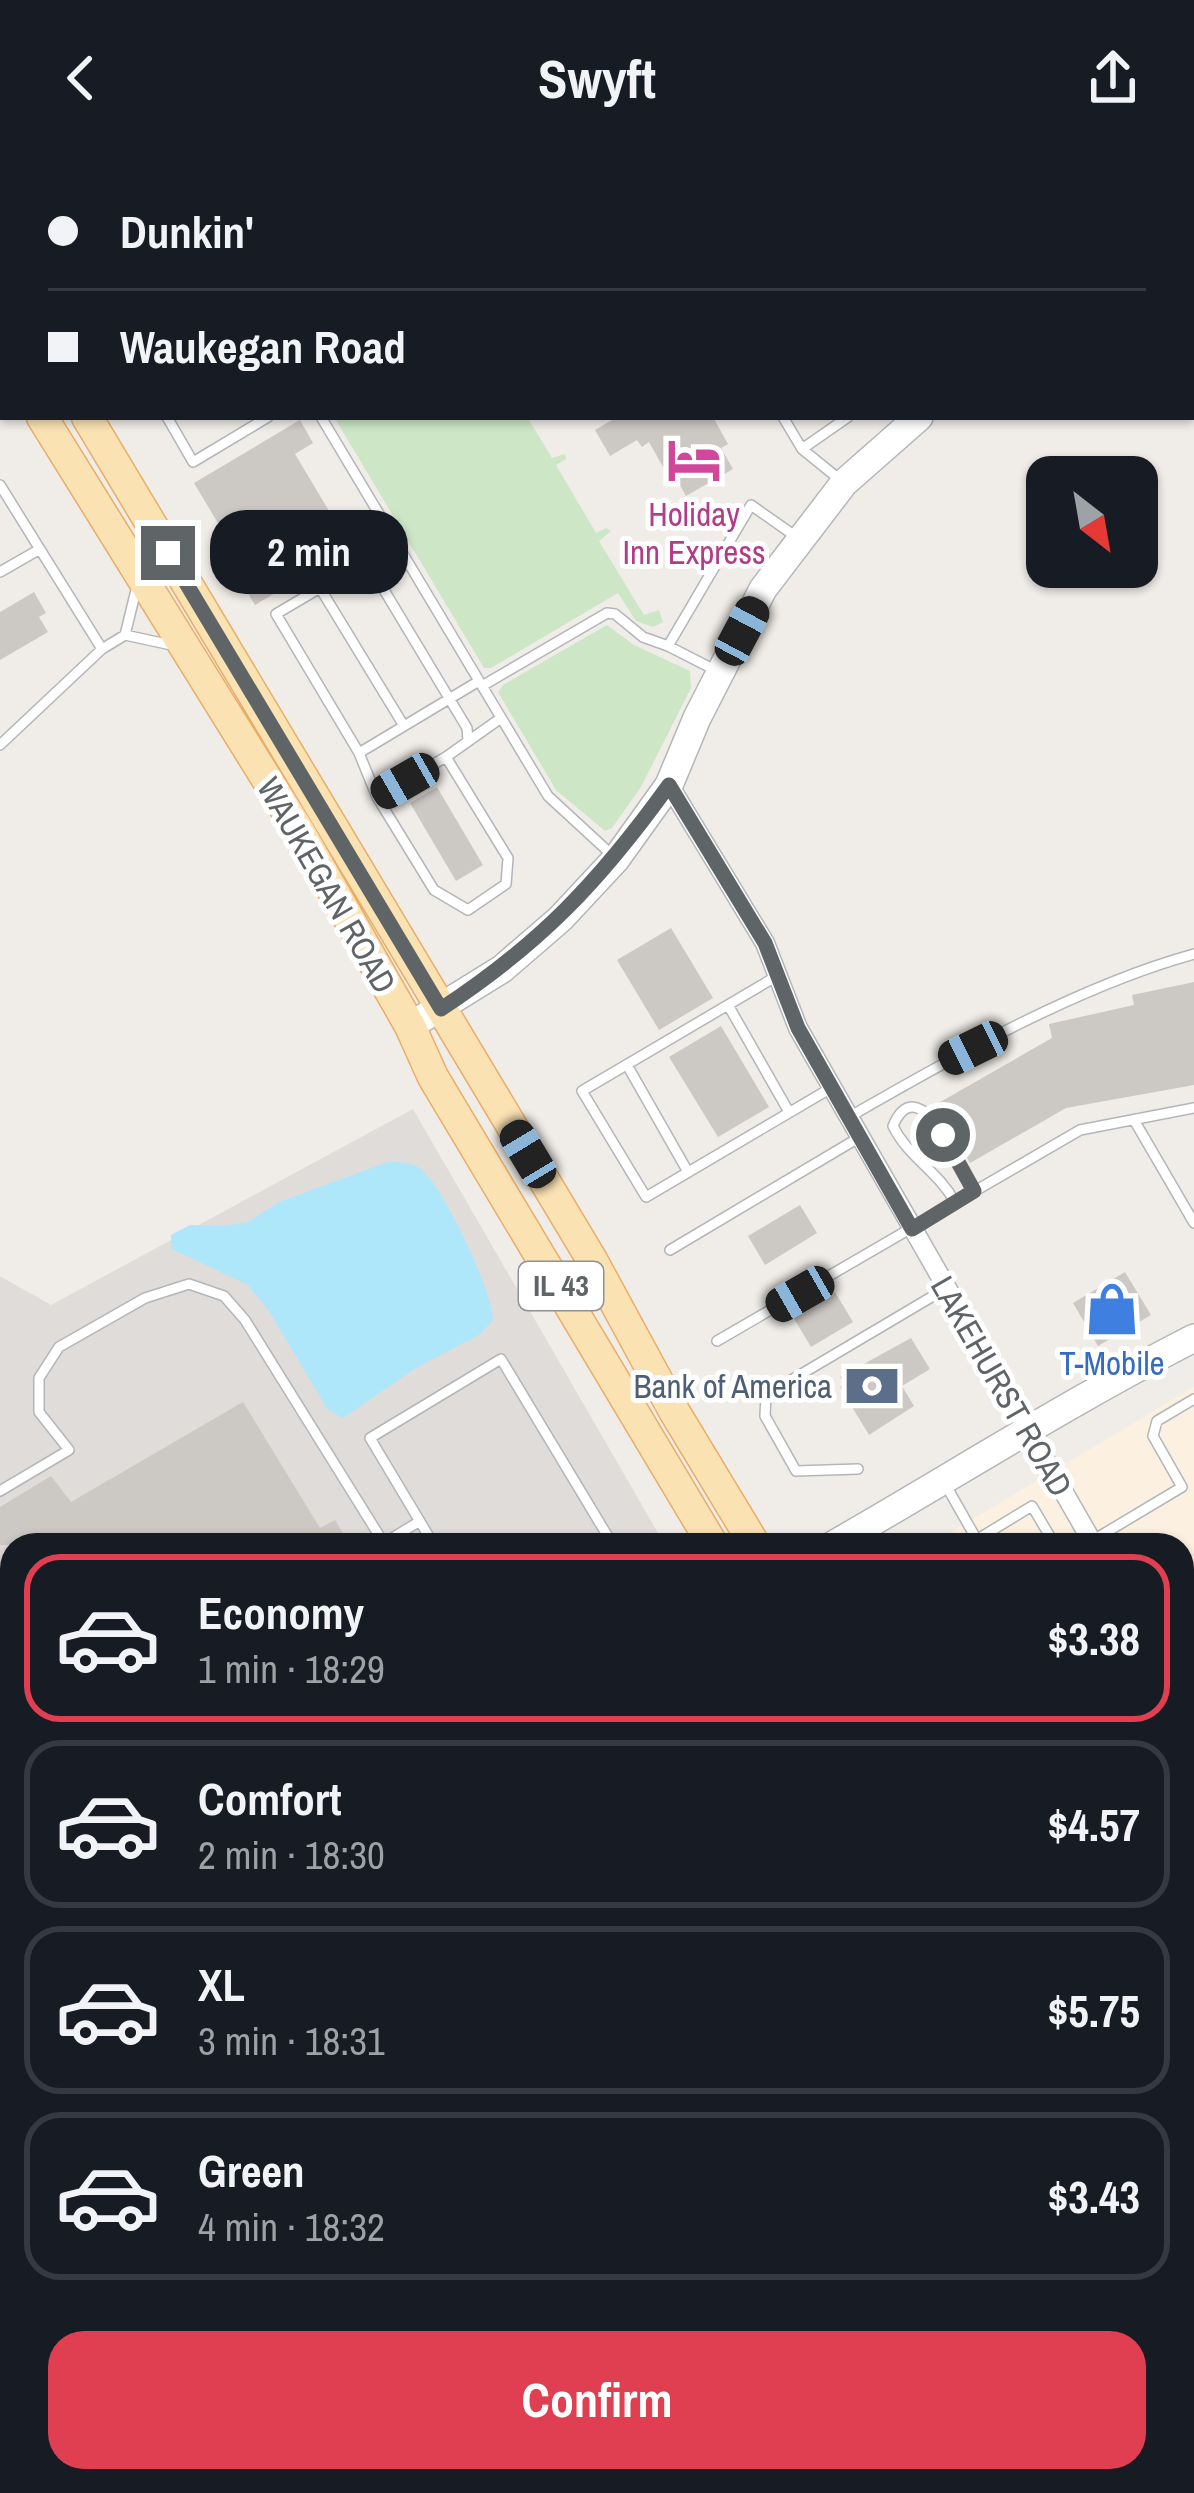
<!DOCTYPE html>
<meta charset="utf-8">
<style>
body{margin:0;font-family:"Archivo Narrow",sans-serif;background:#242831;color:#f1f3f6;height:100vh;display:flex;flex-direction:column;font-size:45px;white-space:nowrap}
*{box-sizing:border-box;margin:0}
p{font-size:39px;color:#9ea1a6}
.icon{flex:none;width:66px;height:66px;fill:none;stroke:currentColor;stroke-width:2;stroke-linecap:round;stroke-linejoin:round}
.map{position:relative;flex:1;overflow:hidden}
.sheet{position:absolute;left:0px;top:1377px;width:1194px;height:960px;display:flex;flex-direction:column;background:#171b24;border-radius:36px 36px 0 0;box-shadow:0 3px 9px #0004}
.sheet>*{flex:none}
.guide{position:absolute;left:0px;top:0px;width:1194px;height:264px;box-shadow:0 3px 9px #0004;display:grid;align-content:center;height:264px;padding:0 48px;background:#171b24}
.needle{width:78px;rotate:149deg}
.buttons{position:absolute;left:1026px;top:300px;display:grid;gap:24px}
.buttons a{display:grid;place-items:center;width:132px;height:132px;border-radius:24px;background:#171b24;box-shadow:0 3px 9px #0004;font-size:60px}
.end{position:absolute;width:54px;height:54px;margin:-27px;border:15px solid #5f6467;background:#fff;box-shadow:0 0 0 6px #fff}
.from{border-radius:50%}
.bubble{position:absolute;height:84px;border-radius:36px;background:#171b24;box-shadow:0 3px 9px #0004;font-size:39px;font-weight:700;line-height:84px;text-align:center}
.car{position:absolute;width:36px;height:72px;margin:-36px -18px;border-radius:15px;box-shadow:0 0 9px 3px #0007;background:linear-gradient(#222 24%,#8ab4d8 0 40%,#222 0 76%,#8ab4d8 0 86%,#222 0)}
.guide b{display:flex;align-items:center;gap:42px;height:114px;font-size:45px}
.guide b+b{border-top:3px solid #363941}
.guide i{width:30px;height:30px;background:#f1f3f6}
ul{padding:21px 0 0;list-style:none}
li{display:flex;align-items:center;gap:36px;height:168px;margin:0 24px 18px;padding:0 24px;border:6px solid #363941;border-radius:36px}
li div{flex:1}
li b{display:block;font-size:45px}
li em{font-style:normal;font-weight:700}
li.active{border-color:#df3f50}
li>.icon{width:108px;height:108px;stroke-width:1.5}
.cta{display:flex;gap:24px;margin-top:auto;padding:24px 48px}
.cta a{flex:1;height:138px;border-radius:36px;background:#df3f50;color:#fff;font-size:48px;font-weight:700;line-height:138px;text-align:center}
header{display:flex;justify-content:space-between;align-items:center;height:156px;padding:0 48px;background:#171b24;font-size:54px;font-weight:700}
.map>svg:first-child{display:block}
</style>
<header><svg class="icon" aria-label="back" viewBox="0 0 24 24"><path d="M15 5l-7 7 7 7"/></svg>Swyft<svg class="icon" aria-label="share" viewBox="0 0 24 24"><path d="M12 15V3M7 8l5-5 5 5M5 13v7h14v-7"/></svg></header>
<div class="map">
<svg width="1194" height="2337" viewBox="0 0 1194 2337">
<rect width="100%" height="100%" fill="#f0ede8"/>
<path fill="#fcf1e1" d="M1194 1231V1745L1182 1752V1389H930Z"/>
<path fill="#dfdcda" d="M413 953 665 1389H12V2280L0 2274V1120L51 1149Z
M98 2325H412L380 2337H121Z"/>
<path fill="#cce6c6" d="M334 261H527L552 302 565 298 566 303 556 309 596 377 606 372 611 375 599 385 644 459 659 454 663 466 653 471 636 465 618 437 491 512H484Z
M607 469 634 489 690 515 691 532 641 631 612 672 605 675 556 634 498 536 503 529Z"/>
<path fill="#aee7fa" d="M388 1006C402 1006 414 1006 424 1016 447 1039 491 1132 493 1164L479 1179 416 1212 343 1262 328 1254 269 1155 248 1129 172 1093 171 1079 190 1069 224 1070 248 1066 279 1046Z
M0 2004 12 2022V2145L0 2132Z"/>
<path fill="#ccc8c4" d="M617 261H713L728 288 721 292 733 313 686 340 668 308 663 311 649 286 642 291 637 284 610 300 595 274Z
M300 264 313 287 295 298 347 385 295 417 299 423 255 449 228 404 237 399 194 327Z
M34 436 46 457 39 461 48 476 0 504V456Z
M437 631 483 709 456 725 410 647Z
M671 772 713 842 659 874 617 804Z
M1194 826V929L1066 952 970 1007 935 949 1052 882 1049 868 1134 849 1132 839Z
M721 870 769 951 718 981 669 901Z
M800 1049 817 1077 765 1109 748 1080Z
M1125 1116 1151 1159 1098 1190 1073 1147Z
M835 1136 853 1166 811 1191 793 1161Z
M911 1182 930 1213 902 1230 914 1250 869 1279 840 1231 844 1228 840 1221Z
M243 1246 320 1372 335 1364 350 1389H0V1351L51 1320 71 1346Z"/>
<g fill="none" stroke-linecap="round" stroke-linejoin="round">
<defs>
<path id="lane" d="M955 0 956 3
M999 0 1001 3
M1098 0V3
M1141 0V3
M842 3 847 0
M1191 38 1194 36
M167 261 193 306 268 261
M321 261 548 640 612 699
M783 261 802 293 839 323
M802 293 848 261
M0 329 102 493
M396 386 320 432 404 570 479 525
M366 404 467 572 468 584
M0 416 40 393
M137 430 125 479 176 490
M320 432 276 458 359 597 404 570
M715 514 668 490 751 349 795 380
M482 530 607 457 615 458 643 481 668 490
M0 589 102 493 125 479
M359 597 377 641 434 734 468 754 506 728 508 702 446 601
M377 641 446 601 501 562
M777 820 582 935 646 1041 831 932
M728 849 789 956
M627 909 688 1016
M849 961C953 901 1078 830 1194 798
M1134 964 1194 1067
M955 1046C937 1014 908 1001 893 970 919 909 962 1013 974 1035
M670 1094 860 981
M717 1185 1080 974 1194 952
M858 1313 796 1315 765 1260 766 1239 945 1133
M944 1326 977 1384
M0 1335 69 1294 39 1256V1222L59 1191 145 1142 189 1128 224 1140 245 1164 385 1389
M1090 1386 1182 1331 1153 1280 1157 1265 1194 1243
M384 1387 420 1365
M434 1389 370 1282 501 1203 613 1389
M968 1389 1032 1350 1055 1389
M0 1486 12 1506
M0 1621 12 1642
M0 1676 12 1669
M0 1699 12 1692
M1182 1732 1194 1725
M0 1822 12 1815
M0 1862 12 1855
M1182 1866 1194 1859"/>
<path id="street" d="M568 0 570 3
M669 629 765 787 798 872 1094 1389
M1182 1535 1194 1555"/>
<path id="secondary" d="M241 3 246 0
M1191 91 1194 90
M0 142 3 140
M410 870 502 813 560 763 616 703 669 629 697 562 763 433 844 327 919 261
M833 1389C953 1320 1071 1245 1194 1182
M1182 1961 1194 1954
M0 2216 12 2224"/>
<path id="primary" d="M0 167 3 178
M42 261 299 675 410 870 433 921 713 1389
M87 261 592 1104 674 1255 755 1389
M1182 2092 1194 2109
M1182 2147 1194 2164
M1182 2197 1194 2207
M853 2325V2337"/>
<path id="highway" d="M0 2328 17 2337"/>
</defs>
<use href="#lane" stroke="#b3b6b9" stroke-width="12"/>
<use href="#street" stroke="#b3b6b9" stroke-width="21"/>
<use href="#secondary" stroke="#b2b6b9" stroke-width="30"/>
<use href="#primary" stroke="#e9ad68" stroke-width="33"/>
<use href="#highway" stroke="#e97d0f" stroke-width="36"/>
<use href="#lane" stroke="#fff" stroke-width="9"/>
<use href="#street" stroke="#fff" stroke-width="18"/>
<use href="#secondary" stroke="#fff" stroke-width="27"/>
<use href="#primary" stroke="#fae2b3" stroke-width="30"/>
<use href="#highway" stroke="#f6cd98" stroke-width="33"/>
</g>
<g fill="none" stroke-linecap="round" stroke-linejoin="round">
<path stroke="#5f6467" stroke-width="15" d="M168 397 441 853C540 788 599 726 669 629L765 787 798 872 912 1073 974 1035 943 979"/>
</g>
<defs>
<symbol id="hotel-bare" viewBox="-9 -9 18 18"><path d="M-6-4.5h1.5V1H6V5H4.5V3h-9V5H-6ZM-4 0a1.8 1.8 0 1 1 3.6 0ZM.5 0V-2.5h3Q6-2.5 6 0Z" fill="#d1479c" stroke="#fff" stroke-width="2.5" paint-order="stroke"/></symbol>
<symbol id="shop-bare" viewBox="-9 -9 18 18"><path d="M-5-2.5h2.3a2.7 3.5 0 0 1 5.4 0H5L5.5 6h-11ZM-1.5-2.5h3a1.5 2.3 0 0 0-3 0Z" fill="#3f7fe0" stroke="#fff" stroke-width="2.5" paint-order="stroke"/></symbol>
<symbol id="bank-bare" viewBox="-9 -9 18 18"><path d="M-6-4H6V4H-6ZM0-2.3a2.3 2.3 0 1 0 0 4.6a2.3 2.3 0 1 0 0-4.6Z" fill="#5c6f8a" stroke="#fff" stroke-width="2.5" paint-order="stroke"/></symbol>
</defs>
<g fill-rule="evenodd">
<use href="#hotel-bare" x="656" y="266" width="76" height="76"/>
<use href="#shop-bare" x="1074" y="1115" width="76" height="76"/>
<use href="#bank-bare" x="834" y="1192" width="76" height="76"/>
</g>
<g text-anchor="middle" stroke-width="10" stroke-linejoin="round" paint-order="stroke">
<rect fill="#fff" stroke="#8f9295" stroke-width="3" x="519" y="1106" width="84" height="48" rx="9"/>
<g font-size="30" font-weight="bold" fill="#5f6467">
<text x="561" y="1140">IL 43</text>
</g>
<g font-size="33" fill="#b23c85" stroke="#fff">
<text x="694" y="370">Holiday<tspan x="694" dy="38">Inn Express</tspan></text>
</g>
<g font-size="33" fill="#5f6467" stroke="#fff">
<text transform="translate(327 729) rotate(60)" y="12">WAUKEGAN ROAD</text>
<text transform="translate(1002 1230) rotate(60)" y="12">LAKEHURST ROAD</text>
</g>
<g font-size="33" fill="#366cbe" stroke="#fff">
<text x="1112" y="1219">T-Mobile</text>
</g>
<g font-size="33" fill="#4e5e75" stroke="#fff" text-anchor="end">
<text x="832" y="1242">Bank of America</text>
</g>
</g>
</svg>
<div class="buttons">
<a><svg class="needle" viewBox="-14 -14 28 28"><path d="M0-13l5 13h-10z" fill="#e53935"/><path d="M0 13l5-13h-10z" fill="#9ea1a6"/></svg></a>
</div>
<i class="end from" style="left:943px;top:979px"></i>
<i class="end" style="left:168px;top:397px"></i>
<div class="bubble" style="left:210px;top:354px;width:198px">2 min</div>
<i class="car" style="left:742px;top:475px;rotate:28deg"></i>
<i class="car" style="left:405px;top:625px;rotate:240deg"></i>
<i class="car" style="left:973px;top:892px;rotate:244deg"></i>
<i class="car" style="left:528px;top:998px;rotate:329deg"></i>
<i class="car" style="left:800px;top:1138px;rotate:240deg"></i>
<div class="guide">
<b><i class="from"></i>Dunkin'</b>
<b><i></i>Waukegan Road</b>
</div>
<section class="sheet">
<ul>
<li class="active"><svg class="icon" aria-label="car" viewBox="0 0 24 24"><path d="M5 17H2v-5l4-1 3-4h7l3 4 3 1v5h-3M9 17h6M6 11h13"/><circle cx="7" cy="17" r="2"/><circle cx="17" cy="17" r="2"/></svg><div><b>Economy</b><p>1 min · 18:29</p></div><em>$3.38</em></li>
<li><svg class="icon" aria-label="car" viewBox="0 0 24 24"><path d="M5 17H2v-5l4-1 3-4h7l3 4 3 1v5h-3M9 17h6M6 11h13"/><circle cx="7" cy="17" r="2"/><circle cx="17" cy="17" r="2"/></svg><div><b>Comfort</b><p>2 min · 18:30</p></div><em>$4.57</em></li>
<li><svg class="icon" aria-label="car" viewBox="0 0 24 24"><path d="M5 17H2v-5l4-1 3-4h7l3 4 3 1v5h-3M9 17h6M6 11h13"/><circle cx="7" cy="17" r="2"/><circle cx="17" cy="17" r="2"/></svg><div><b>XL</b><p>3 min · 18:31</p></div><em>$5.75</em></li>
<li><svg class="icon" aria-label="car" viewBox="0 0 24 24"><path d="M5 17H2v-5l4-1 3-4h7l3 4 3 1v5h-3M9 17h6M6 11h13"/><circle cx="7" cy="17" r="2"/><circle cx="17" cy="17" r="2"/></svg><div><b>Green</b><p>4 min · 18:32</p></div><em>$3.43</em></li>
</ul>
<div class="cta"><a>Confirm</a></div>
</section>
</div>
